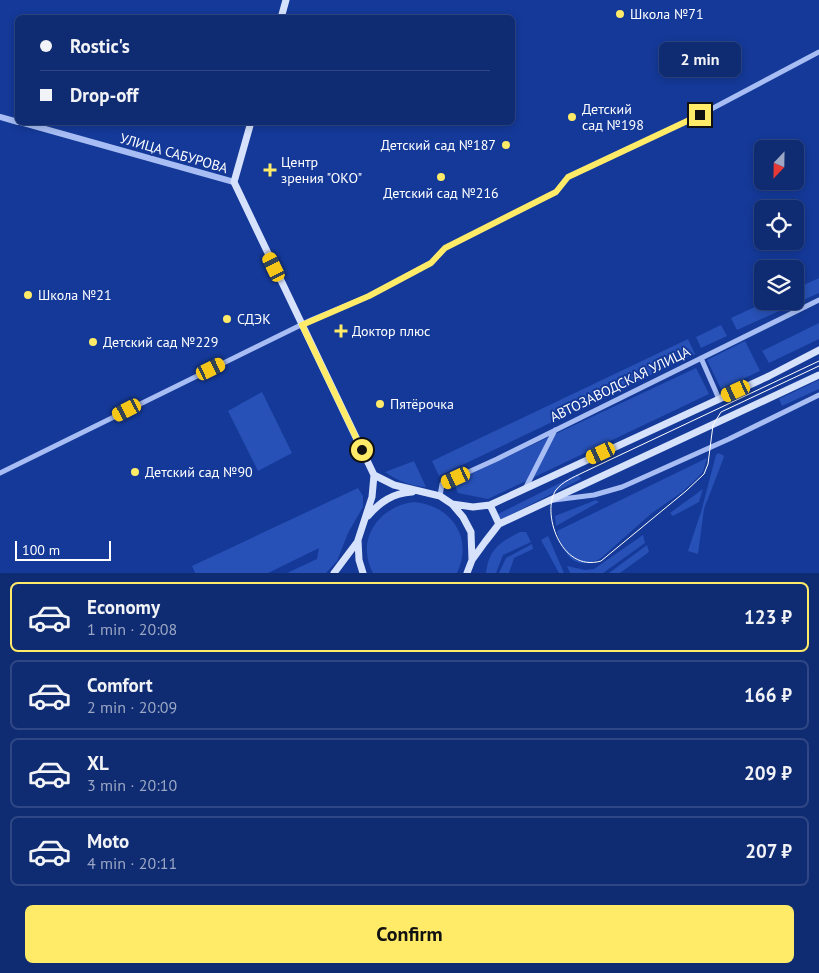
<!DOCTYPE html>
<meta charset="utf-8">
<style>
body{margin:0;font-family:"PT Sans",sans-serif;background:#1d377a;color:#f1f3f6;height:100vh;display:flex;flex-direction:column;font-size:19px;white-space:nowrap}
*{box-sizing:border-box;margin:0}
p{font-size:16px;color:#9ba7c4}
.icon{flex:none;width:28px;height:28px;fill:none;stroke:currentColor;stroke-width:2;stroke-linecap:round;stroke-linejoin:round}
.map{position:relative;height:573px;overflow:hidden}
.panel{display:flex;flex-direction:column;background:#0f2b72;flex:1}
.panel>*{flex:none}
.hud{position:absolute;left:15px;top:15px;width:500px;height:110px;border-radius:8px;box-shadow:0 2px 8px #0003,0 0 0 1px #2f4784;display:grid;align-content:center;height:110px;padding:0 25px;background:#0f2b72}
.needle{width:32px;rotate:202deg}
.tools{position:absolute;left:754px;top:140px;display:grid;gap:10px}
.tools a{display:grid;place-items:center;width:50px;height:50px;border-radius:8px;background:#0f2b72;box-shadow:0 2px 8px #0003,0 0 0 1px #2f4784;font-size:25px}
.scale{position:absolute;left:15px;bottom:12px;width:96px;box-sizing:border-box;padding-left:5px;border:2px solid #fff;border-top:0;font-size:14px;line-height:18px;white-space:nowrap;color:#fff;-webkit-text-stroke:4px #143998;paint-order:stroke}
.end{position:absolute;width:22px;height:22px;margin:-11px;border:6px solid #ffeb68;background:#111;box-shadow:0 0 0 2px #111}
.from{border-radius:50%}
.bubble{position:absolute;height:35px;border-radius:8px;background:#0f2b72;box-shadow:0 2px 8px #0003,0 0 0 1px #2f4784;font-size:16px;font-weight:700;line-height:35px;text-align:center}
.car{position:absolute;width:15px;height:30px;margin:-15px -8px;border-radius:6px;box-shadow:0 0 4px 1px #0007;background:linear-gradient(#f5c518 24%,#345 0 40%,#f5c518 0 76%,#345 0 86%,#f5c518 0)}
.hud b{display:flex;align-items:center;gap:18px;height:48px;font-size:19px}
.hud b+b{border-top:1px solid #2f4784}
.hud i{width:12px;height:12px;background:#f1f3f6}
ul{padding:9px 0 0;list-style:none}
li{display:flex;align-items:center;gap:15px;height:70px;margin:0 10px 8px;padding:0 15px;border:2px solid #2f4784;border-radius:8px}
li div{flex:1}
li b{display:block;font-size:19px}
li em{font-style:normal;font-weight:700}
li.active{border-color:#ffeb68}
li>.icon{width:45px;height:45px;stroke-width:1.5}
.action{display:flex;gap:10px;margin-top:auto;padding:10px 25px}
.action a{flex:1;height:58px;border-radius:8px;background:#ffeb68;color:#111;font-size:20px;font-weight:700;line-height:58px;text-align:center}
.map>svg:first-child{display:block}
</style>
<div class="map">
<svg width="819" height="573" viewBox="0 0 819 573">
<rect width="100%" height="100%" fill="#143998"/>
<path fill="#2751b6" d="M819 278V293L737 330 731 318 768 301H795V289Z
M819 323V339L769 363 762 351Z
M721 325 727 336 701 348 696 337Z
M688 339 695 354 439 476 432 461Z
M745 341 760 371 721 389 707 360Z
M696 368 709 394 488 499 458 493 453 482Z
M819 380V389L782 406 779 399Z
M262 392 292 453 258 471 228 411Z
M718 453 723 455 724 457 704 509 698 554 688 551 701 512 716 455Z
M707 458 703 472 694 481 682 492 652 513 601 558C576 573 562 554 557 531Z
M414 461 426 487C411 486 398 481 385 472Z
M578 474 581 479 502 519 498 517V514Z
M358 488 363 496V507L348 533 337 561 326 573H287L317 559 319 548 268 573H195L192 566Z
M703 489 699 502 673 516 670 513Z
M596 500 599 502 556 526 555 516Z
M414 502C451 505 474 538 457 573H373C355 540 379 506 414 502Z
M520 532H526L531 542 503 555 496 573H486C489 549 500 542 520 532Z
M643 535 645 543 603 573H570L567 566 585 570 594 569Z
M548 536 564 573H559L541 540Z
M532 544 533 549 514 558 509 573H499L506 558Z
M647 545 649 552 620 573H609Z"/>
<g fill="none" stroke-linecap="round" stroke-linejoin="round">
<path stroke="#a7bdf3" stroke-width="5" d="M701 358 719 399
M0 473 311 320 369 296 431 263 445 248 556 192 568 177 700 115 819 52
M526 487 555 430
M440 496 442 484 497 459 819 300
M554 500 594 495 622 487 729 439 819 395"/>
<path stroke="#a7bdf3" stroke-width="6" d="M0 117 18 122
M20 122 234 182"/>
<path stroke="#d6e1fc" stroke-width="7" d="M281 18 286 0
M251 122 234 182 374 475
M374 475 394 485 440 496 452 504 463 517 471 532 472 560 467 573
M452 504 473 507 490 505 769 376 819 350
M490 505 499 524
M368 516C380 502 393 493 412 492
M472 560 485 542 499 524 819 375
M334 573 358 541
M363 573 359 560 358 540 372 497 374 475"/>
<path stroke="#fff" stroke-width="1" d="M819 361 582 473C574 477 562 482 556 490 541 511 560 573 601 561L686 491 704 474 708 464 713 425 721 412 819 366"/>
</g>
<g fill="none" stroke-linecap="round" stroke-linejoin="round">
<path stroke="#ffeb68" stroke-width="6" d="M362 450 302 325 369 296 431 263 445 248 556 192 568 177 700 115"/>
</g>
<g fill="#ffeb68" stroke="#143998" stroke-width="2">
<circle cx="620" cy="14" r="5"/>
<circle cx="572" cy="117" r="5"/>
<circle cx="506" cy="145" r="5"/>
<path d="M267.5 162.5h5v5h5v5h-5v5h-5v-5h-5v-5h5z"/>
<circle cx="441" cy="177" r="5"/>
<circle cx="28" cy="295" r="5"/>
<circle cx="227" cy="319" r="5"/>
<path d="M338.5 323.5h5v5h5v5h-5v5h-5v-5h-5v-5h5z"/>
<circle cx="93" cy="342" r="5"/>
<circle cx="380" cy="404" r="5"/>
<circle cx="135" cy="472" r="5"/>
</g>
<g text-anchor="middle" stroke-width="4" stroke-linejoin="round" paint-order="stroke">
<g font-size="14" fill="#fff" stroke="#143998" text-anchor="start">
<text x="630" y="19">Школа №71</text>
<text x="582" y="114">Детский<tspan x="582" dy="16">сад №198</tspan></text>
<text x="496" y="150" text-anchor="end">Детский сад №187</text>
<text x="281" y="167">Центр<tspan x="281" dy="16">зрения "ОКО"</tspan></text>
<text x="441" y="198" text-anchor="middle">Детский сад №216</text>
<text x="38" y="300">Школа №21</text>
<text x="237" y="324">СДЭК</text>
<text x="352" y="336">Доктор плюс</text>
<text x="103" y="347">Детский сад №229</text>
<text x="390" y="409">Пятёрочка</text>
<text x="145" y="477">Детский сад №90</text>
</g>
<g font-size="14" fill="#fff" stroke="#143998">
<text transform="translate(174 153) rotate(16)" y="5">УЛИЦА САБУРОВА</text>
<text transform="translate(620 384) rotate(-26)" y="5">АВТОЗАВОДСКАЯ УЛИЦА</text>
</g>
</g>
</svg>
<div class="tools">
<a><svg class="needle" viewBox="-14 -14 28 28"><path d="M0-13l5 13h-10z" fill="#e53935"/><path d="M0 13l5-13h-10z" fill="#9ba7c4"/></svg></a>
<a><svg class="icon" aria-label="locate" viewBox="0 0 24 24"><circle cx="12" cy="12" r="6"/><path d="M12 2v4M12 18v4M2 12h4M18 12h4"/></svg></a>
<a><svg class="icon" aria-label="layers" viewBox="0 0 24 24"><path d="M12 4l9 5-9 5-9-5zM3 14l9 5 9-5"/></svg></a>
</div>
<div class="scale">100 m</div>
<i class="end from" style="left:362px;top:450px"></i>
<i class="end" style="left:700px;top:115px"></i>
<div class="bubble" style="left:659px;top:42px;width:82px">2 min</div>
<i class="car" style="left:274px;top:267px;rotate:334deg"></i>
<i class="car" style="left:211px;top:369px;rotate:64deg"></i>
<i class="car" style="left:736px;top:391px;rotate:245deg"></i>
<i class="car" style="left:127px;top:410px;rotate:243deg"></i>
<i class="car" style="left:601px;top:453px;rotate:245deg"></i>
<i class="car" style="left:456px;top:478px;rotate:245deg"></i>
<div class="hud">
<b><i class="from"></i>Rostic's</b>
<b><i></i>Drop-off</b>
</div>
</div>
<section class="panel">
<ul>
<li class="active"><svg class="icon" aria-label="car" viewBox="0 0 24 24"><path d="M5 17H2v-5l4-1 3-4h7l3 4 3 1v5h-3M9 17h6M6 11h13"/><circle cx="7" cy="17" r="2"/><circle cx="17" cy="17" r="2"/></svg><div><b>Economy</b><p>1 min · 20:08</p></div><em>123 ₽</em></li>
<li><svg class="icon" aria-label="car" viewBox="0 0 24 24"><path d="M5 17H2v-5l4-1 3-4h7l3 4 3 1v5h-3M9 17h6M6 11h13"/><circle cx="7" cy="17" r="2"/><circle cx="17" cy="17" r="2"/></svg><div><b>Comfort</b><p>2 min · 20:09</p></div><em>166 ₽</em></li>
<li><svg class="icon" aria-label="car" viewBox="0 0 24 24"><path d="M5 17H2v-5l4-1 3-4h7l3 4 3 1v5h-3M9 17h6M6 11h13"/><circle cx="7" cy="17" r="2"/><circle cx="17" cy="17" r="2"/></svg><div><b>XL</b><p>3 min · 20:10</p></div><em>209 ₽</em></li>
<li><svg class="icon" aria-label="car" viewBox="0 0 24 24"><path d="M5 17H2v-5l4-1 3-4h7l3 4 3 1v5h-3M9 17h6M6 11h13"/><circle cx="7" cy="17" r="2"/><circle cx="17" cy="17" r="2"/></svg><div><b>Moto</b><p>4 min · 20:11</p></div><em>207 ₽</em></li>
</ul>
<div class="action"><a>Confirm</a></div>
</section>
